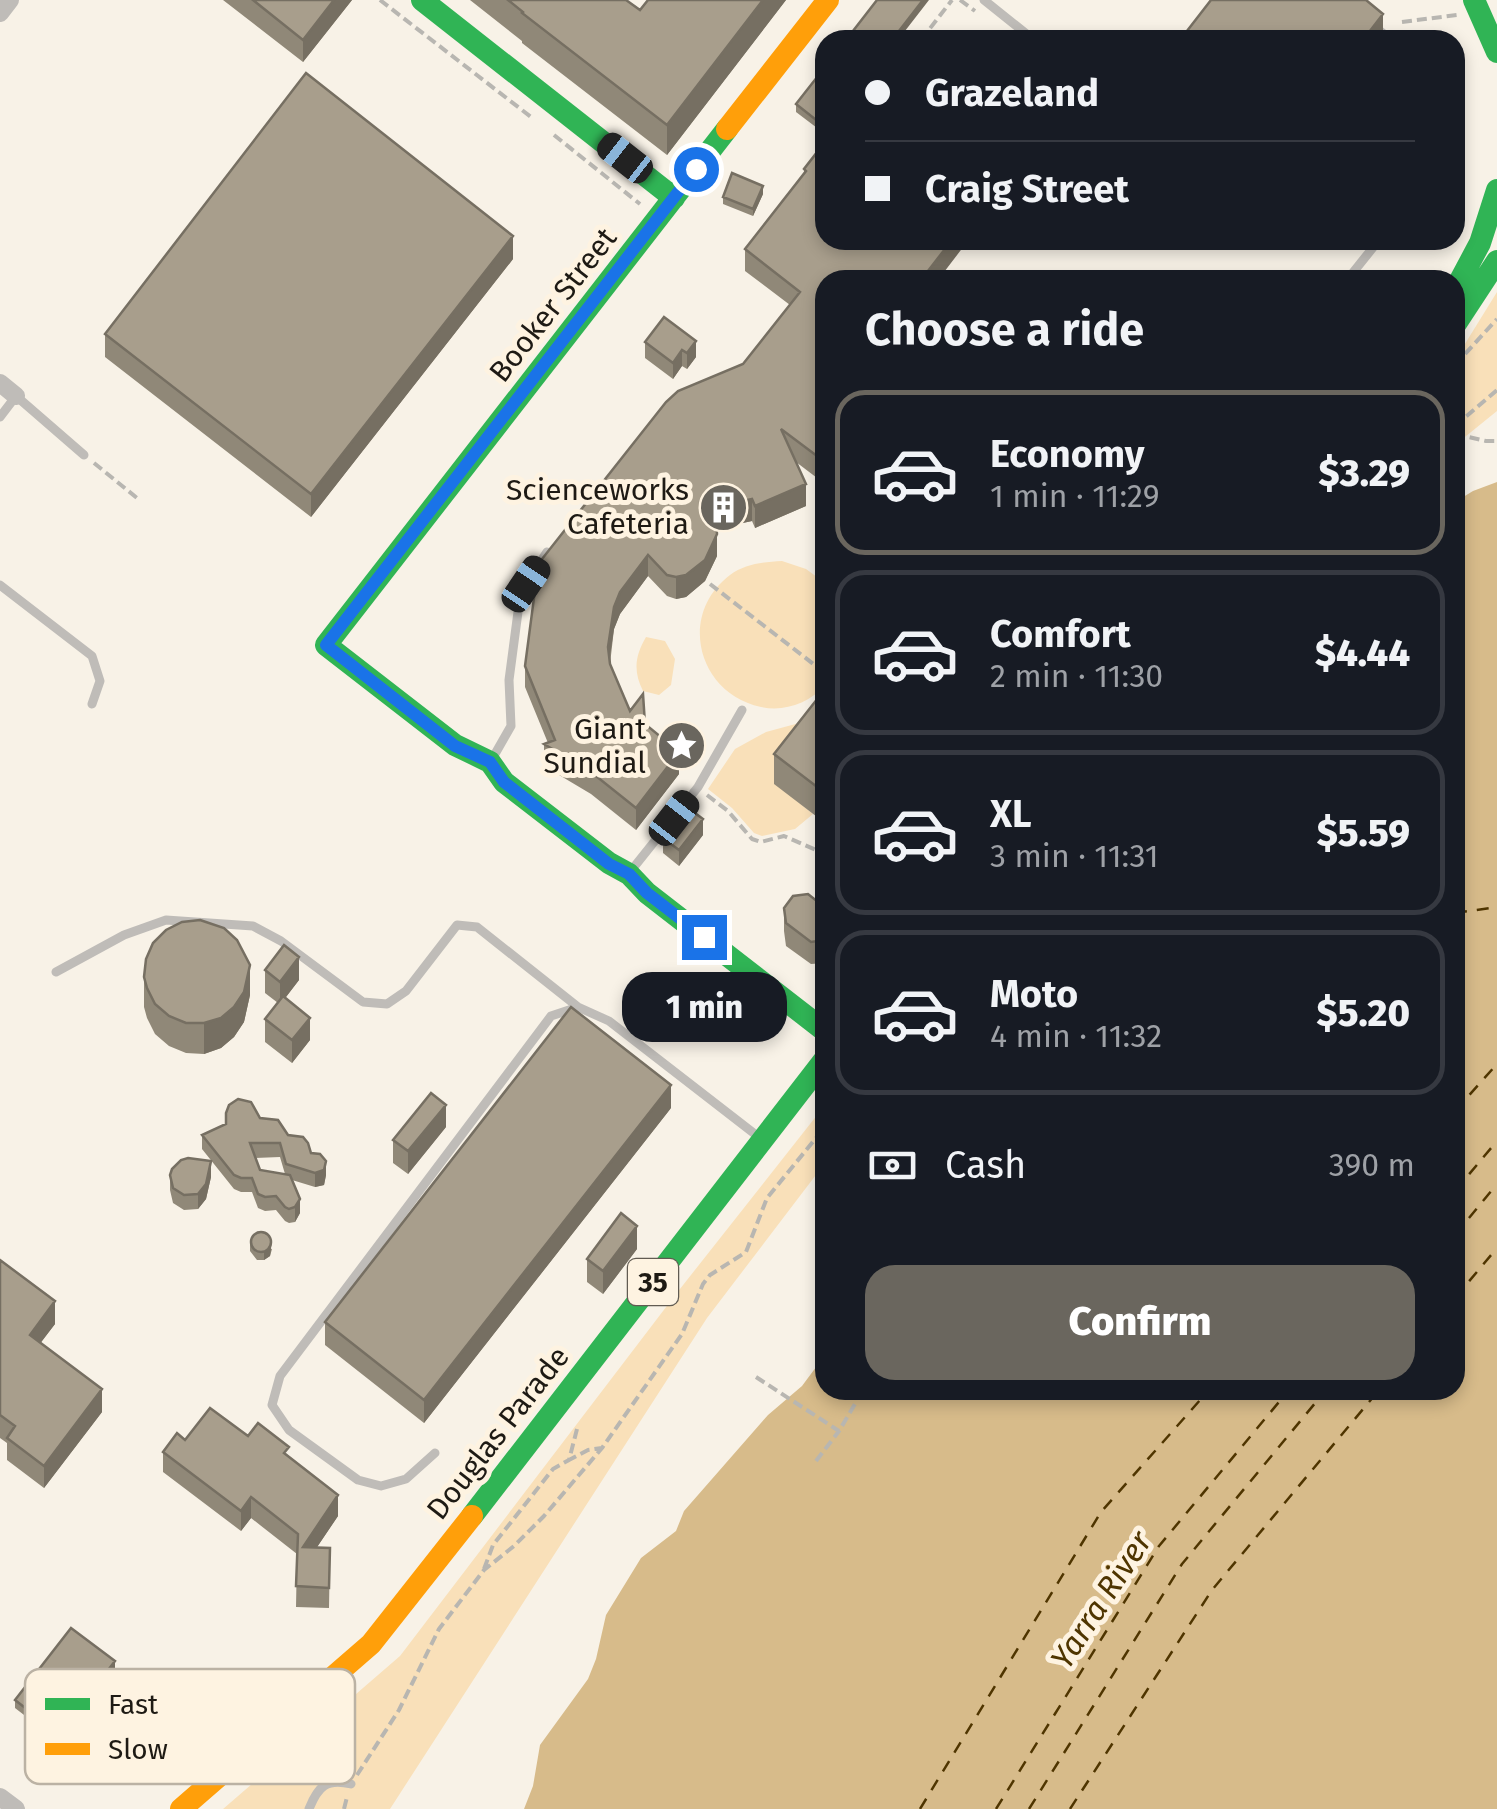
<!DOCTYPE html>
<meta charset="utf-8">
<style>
body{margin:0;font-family:"Fira Sans",sans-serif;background:#20242c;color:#f1f3f6;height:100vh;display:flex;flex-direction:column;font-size:38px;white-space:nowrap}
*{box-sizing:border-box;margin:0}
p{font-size:32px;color:#9ea1a6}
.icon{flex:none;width:55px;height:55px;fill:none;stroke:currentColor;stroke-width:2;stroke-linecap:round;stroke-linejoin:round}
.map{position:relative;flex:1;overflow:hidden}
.drawer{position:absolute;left:815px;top:270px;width:650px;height:1130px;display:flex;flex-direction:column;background:#171b24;border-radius:30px;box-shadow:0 5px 15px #0003}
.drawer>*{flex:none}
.banner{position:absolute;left:815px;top:30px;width:650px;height:220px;border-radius:30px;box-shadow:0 5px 15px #0003;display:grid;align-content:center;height:220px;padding:0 50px;background:#171b24}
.end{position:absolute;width:45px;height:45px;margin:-22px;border:12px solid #1a73e8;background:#fff;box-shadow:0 0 0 5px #fff}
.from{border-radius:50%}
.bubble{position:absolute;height:70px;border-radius:30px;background:#171b24;box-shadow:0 5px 15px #0003;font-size:32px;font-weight:800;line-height:70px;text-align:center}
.car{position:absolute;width:30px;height:60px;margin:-30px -15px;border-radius:12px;box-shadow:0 0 8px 2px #0007;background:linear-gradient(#222 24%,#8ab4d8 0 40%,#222 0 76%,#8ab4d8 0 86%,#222 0)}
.banner b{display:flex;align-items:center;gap:35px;height:95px;font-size:38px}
.banner b+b{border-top:2px solid #363941}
.banner i{width:25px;height:25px;background:#f1f3f6}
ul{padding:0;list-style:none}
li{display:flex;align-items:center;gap:30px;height:165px;margin:0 20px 15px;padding:0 30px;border:5px solid #363941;border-radius:30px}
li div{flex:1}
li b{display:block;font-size:38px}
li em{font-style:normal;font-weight:800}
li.on{border-color:#6a665e}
li>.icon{width:90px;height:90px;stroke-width:1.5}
h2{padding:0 50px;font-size:45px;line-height:120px}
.pay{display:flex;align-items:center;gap:25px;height:110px;padding:0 50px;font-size:38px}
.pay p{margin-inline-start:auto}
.cta{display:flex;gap:20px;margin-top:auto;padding:20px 50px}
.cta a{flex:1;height:115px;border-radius:30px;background:#6a665e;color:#fff;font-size:40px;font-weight:800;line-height:115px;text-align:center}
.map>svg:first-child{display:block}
</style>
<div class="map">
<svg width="1497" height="1809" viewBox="0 0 1497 1809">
<rect width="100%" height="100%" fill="#f8f2e7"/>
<path fill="#f9e0b9" d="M1497 292V411L1455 445V360Z
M782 561 806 569 825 583V686C808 703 785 712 761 707 698 694 677 615 730 575 745 564 763 562 782 561Z
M646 637 665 641 675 659 671 685 659 695 643 691C633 671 635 656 646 637Z
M825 716 775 783 813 814 795 829 762 836 754 833 732 808 708 789 735 749 766 732Z
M825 1105V1163L707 1318 390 1809H223L400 1656 676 1294Z"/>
<path fill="#d7bb8a" d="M1497 482V1809H524L533 1786 540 1745 588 1679 596 1659 606 1615 641 1558 676 1531 684 1511 768 1415 802 1386 825 1355V1390H1455V502L1473 491Z"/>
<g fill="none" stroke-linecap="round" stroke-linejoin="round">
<path stroke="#4f3500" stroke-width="2.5" stroke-dasharray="12 10" stroke-linecap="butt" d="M1455 913 1497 907
M1455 1111 1497 1064
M1455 1191 1497 1141
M1455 1235 1497 1184
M1455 1298 1497 1248
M920 1809 1101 1512 1209 1390
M996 1809 1159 1546 1289 1390
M1029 1809 1182 1564 1326 1390
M1070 1809 1212 1590 1379 1390"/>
<path stroke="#b8b6b1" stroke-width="4" stroke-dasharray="10 5" stroke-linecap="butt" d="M380 0 531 117
M960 0 975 11
M1402 22 1457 15
M921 40 952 0
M554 135 640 204
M1455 365 1497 319
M1455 426 1497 390
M1455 434 1486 441H1497
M94 463 137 498
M710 584 825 673
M707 795 728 811 752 839 761 842 784 836 816 850
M756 1377 839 1431 855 1404
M577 1429 569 1460 588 1450 602 1448
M816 1461 839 1431
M484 1569 493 1545 553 1469 569 1460
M357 1775 399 1710 439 1629 484 1570 514 1546 544 1516 602 1448 682 1334 703 1284 710 1275 746 1252 767 1198 825 1127
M344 1809 347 1797"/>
<path stroke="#bfbcb8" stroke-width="9" d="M984 0 1034 40
M1374 26 1391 40
M1347 280 1379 240
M0 417 16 396 84 455
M0 585 92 656 100 681 92 704
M491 761 511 726 509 680 518 612 526 584 547 552
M630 872 698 787 742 710
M56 972 124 935 166 920 253 926 281 941 363 1002 387 1004 406 991 457 925 477 927 578 1007
M435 1453 406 1479 381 1486 358 1480 289 1430 272 1405 280 1376 551 1016 578 1007 609 1021 760 1138
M309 1809C318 1786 327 1778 351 1784"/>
<path stroke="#bfbcb8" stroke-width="18" d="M0 13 10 0
M0 383 16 396
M0 1797 16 1809"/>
<path stroke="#30b455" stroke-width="22" d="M422 0 674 198
M1474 0 1497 52
M727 129 326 645 455 745 490 762 504 782 609 863 629 874 647 893 825 1031
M1455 290 1480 243 1497 190
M1455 325 1497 261
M472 1516 825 1059"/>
<path stroke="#ff9f0a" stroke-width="22" d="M727 129 828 0
M181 1809 371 1644 472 1516"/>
</g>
<path fill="#908878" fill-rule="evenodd" d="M223 0H352L303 62Z
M470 0H626L640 10 648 0H786L667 155 522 43V41Z
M825 67V134L796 112V104Z
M804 169 967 240V242L825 280V484L796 462 806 506 755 528 752 521 738 524H716L717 556 705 581 686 597 676 599 667 596 648 576 620 614 614 629 610 664 630 711 645 724 679 774 636 830 591 794 544 766V744L548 743 525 687V666L743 364 790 305 745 271V249L804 174Z
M763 194 753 216 723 204V197Z
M513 259 311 517 105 357V334Z
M664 317 696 357 687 369 682 366 673 379 645 358V342Z
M825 689V823L774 784V754Z
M703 835 679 866 663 853V838Z
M825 892V963L811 964 786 946 784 931V908L818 902Z
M265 970 299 980 285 998 310 1040 292 1063 265 1042V1019L278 1003 265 993Z
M144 977 250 995 244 1022 234 1037 221 1048 204 1054 186 1053 169 1046 155 1034 147 1018 144 1007Z
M671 1108 424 1423 325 1345V1322Z
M260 1118 288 1135 311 1153 326 1175 324 1185 315 1187 292 1180 300 1213 295 1222 289 1223 285 1221 276 1210 265 1211 258 1208 252 1192H241L234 1189 202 1149V1135ZM280 1157 285 1174 260 1170 255 1158Z
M446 1127 408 1174 393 1163V1140Z
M170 1175 211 1177 206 1199 198 1209 184 1210 173 1203 170 1190Z
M250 1243 272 1249 270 1256 264 1260H257L250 1251Z
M637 1249 603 1294 587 1282V1259Z
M0 1260 55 1324 40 1343 102 1412 44 1488 7 1460V1443L0 1438Z
M248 1436 289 1457 338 1516 317 1547 330 1548 329 1608 296 1607 297 1554 251 1518 241 1531 163 1472V1452L185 1440Z
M115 1669 59 1742 15 1708V1700Z"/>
<path fill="#766f62" d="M334 0H352L303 62V40Z
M763 0H786L667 155V125Z
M923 0H929L898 40H892Z
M1383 14V40H1363Z
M763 186V194L753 216V209Z
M513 236V259L311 517V494Z
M952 240H967V242L938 280H921Z
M696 341V357L687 369V353Z
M682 350V366L673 379V363Z
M806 484V506L755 528V506Z
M752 499V521L738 524V502Z
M717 534V556L705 581 686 597 676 599V577Z
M648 555V576L620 614 614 629 608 669V647L614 607 620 592Z
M679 752V774L636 830V808Z
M703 819V835L679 866V850Z
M299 957V980L280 1005V982Z
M250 965V995L244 1022 234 1037 221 1048 204 1054V1023Z
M310 1018V1040L292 1063V1040Z
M671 1085V1108L424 1423V1400Z
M446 1105V1127L408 1174V1151Z
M211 1161V1177L206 1199 198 1209V1194Z
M326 1161V1175L324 1185 315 1187V1173Z
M300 1199V1213L295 1222V1207Z
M637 1226V1249L603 1294V1271Z
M272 1241 270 1256 264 1260V1252Z
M55 1301V1324L30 1357V1335Z
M102 1389V1412L44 1488V1466Z
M338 1495V1516L303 1568V1547Z
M251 1497V1518L241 1531V1511Z
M115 1661V1669L59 1742V1734Z"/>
<path fill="#a89e8c" stroke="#766f62" stroke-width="2.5" d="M253 0H334L303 40Z
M508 0H626L640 10 648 0H763L667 125 522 13 523 12Z
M877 0H923L892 40H846Z
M1211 0H1366L1383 14 1363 40H1180Z
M825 67V127L796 104Z
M306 73 513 236 311 494 105 334Z
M825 142V240H952L921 280H825V390L820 397 825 401V462L781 429 806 484 755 506 752 499 738 502 701 503 716 523 717 534 705 560 686 575 676 577 667 575 648 555 620 592 614 607 608 647 610 664 630 711 643 694 645 724 679 752 636 808 591 772 544 744 555 740 525 666 537 575 542 559 666 402 678 391 743 364 800 292 745 249 806 171 804 169Z
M732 173 763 186 753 209 723 197Z
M664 317 696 341 687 353 682 350 673 363 645 342Z
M825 689V793L774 754Z
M687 807 703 819 679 850 663 838Z
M825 892V940L811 942 786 923 784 908 793 896 808 894 818 902Z
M200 920 224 928 237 940 250 965 244 992 234 1007 221 1018 204 1023H186L169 1016 155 1004 147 988 144 977 146 959 153 943 166 930 182 922Z
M284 945 299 957 280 982 265 970Z
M283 996 310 1018 292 1040 265 1019Z
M571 1007 671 1085 424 1400 325 1322Z
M431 1093 446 1105 408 1151 393 1140Z
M238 1099 251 1102 260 1118 278 1120 288 1135 303 1137 308 1143 311 1153 320 1154 326 1161 324 1170 315 1173 286 1164 280 1143H250L260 1170 290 1175 300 1199 295 1207 289 1209 285 1207 276 1196 265 1197 258 1194 252 1178H241L234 1175 202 1135 226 1124V1113L229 1105Z
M188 1158 211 1161 206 1184 198 1194 184 1195 173 1188 170 1175 172 1169 181 1160Z
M621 1213 637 1226 603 1271 587 1259Z
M251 1242a10 10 0 1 1 20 0a10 10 0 1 1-20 0Z
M0 1260 55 1301 30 1335 102 1389 44 1466 7 1438 15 1426 0 1415Z
M210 1408 248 1436 258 1423 289 1447 284 1453 338 1495 303 1547 330 1548 329 1588 296 1586 298 1534 251 1497 241 1511 163 1452 177 1433 185 1440Z
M71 1628 115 1661 59 1734 15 1700Z"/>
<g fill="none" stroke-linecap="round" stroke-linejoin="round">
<path stroke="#1a73e8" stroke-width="12" d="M696 169 326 645 455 746 490 762 504 782 609 864 629 874 647 893 704 937"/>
</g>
<defs>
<symbol id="building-disc" viewBox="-11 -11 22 22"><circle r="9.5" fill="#6a665e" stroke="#fef3e1"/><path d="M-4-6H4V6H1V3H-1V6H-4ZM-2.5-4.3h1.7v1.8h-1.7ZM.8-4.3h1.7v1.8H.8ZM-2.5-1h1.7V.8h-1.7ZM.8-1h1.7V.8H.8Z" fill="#fff"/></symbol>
<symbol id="sight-disc" viewBox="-11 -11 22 22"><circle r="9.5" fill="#6a665e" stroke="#fef3e1"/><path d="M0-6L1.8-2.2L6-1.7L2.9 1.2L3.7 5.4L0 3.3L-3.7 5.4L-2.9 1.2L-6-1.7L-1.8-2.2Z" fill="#fff"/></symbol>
</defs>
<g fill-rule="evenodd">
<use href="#building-disc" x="696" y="480" width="55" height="55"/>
<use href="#sight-disc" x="654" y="718" width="55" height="55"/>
</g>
<g text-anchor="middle" stroke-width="10" stroke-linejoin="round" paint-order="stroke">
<rect fill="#fef3e1" stroke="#615b52" stroke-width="2.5" x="628" y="1259" width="50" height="46" rx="8"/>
<g font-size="28" font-weight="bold" fill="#1e1a14">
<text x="653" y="1292">35</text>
</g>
<g font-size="30" fill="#1e1a14" stroke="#fef3e1">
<text transform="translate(553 305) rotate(-52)" y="10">Booker Street</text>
<text transform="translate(498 1433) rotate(-52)" y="10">Douglas Parade</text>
</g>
<g font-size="30" fill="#1e1a14" stroke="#fef3e1" text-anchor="end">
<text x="689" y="500">Scienceworks<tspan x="689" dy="34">Cafeteria</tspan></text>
<text x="646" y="739">Giant<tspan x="646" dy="34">Sundial</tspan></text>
</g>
<g font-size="32" font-style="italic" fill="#4f3500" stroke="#fef3e1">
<text transform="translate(1101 1600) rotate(-57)" y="11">Yarra River</text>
</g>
</g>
<rect x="25" y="1669" width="330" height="115" rx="15" fill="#fef3e1" stroke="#bbb2a4" stroke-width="2.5"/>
<rect x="45" y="1698" width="45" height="12" fill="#30b455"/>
<rect x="45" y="1743" width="45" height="12" fill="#ff9f0a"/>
<g font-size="28" fill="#1e1a14">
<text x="108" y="1714">Fast</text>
<text x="108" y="1759">Slow</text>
</g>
</svg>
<i class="end from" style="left:696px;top:169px"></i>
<i class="end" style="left:704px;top:937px"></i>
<div class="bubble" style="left:622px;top:972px;width:165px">1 min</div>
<i class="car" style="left:625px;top:158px;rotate:308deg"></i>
<i class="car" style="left:526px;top:584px;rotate:34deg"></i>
<i class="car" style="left:674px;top:818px;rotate:38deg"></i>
<div class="banner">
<b><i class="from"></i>Grazeland</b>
<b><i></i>Craig Street</b>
</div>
<section class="drawer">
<h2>Choose a ride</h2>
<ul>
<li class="on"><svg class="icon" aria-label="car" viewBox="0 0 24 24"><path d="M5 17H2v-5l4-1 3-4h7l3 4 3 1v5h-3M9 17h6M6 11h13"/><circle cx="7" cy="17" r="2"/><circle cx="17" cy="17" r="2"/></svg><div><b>Economy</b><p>1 min · 11:29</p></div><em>$3.29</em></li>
<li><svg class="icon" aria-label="car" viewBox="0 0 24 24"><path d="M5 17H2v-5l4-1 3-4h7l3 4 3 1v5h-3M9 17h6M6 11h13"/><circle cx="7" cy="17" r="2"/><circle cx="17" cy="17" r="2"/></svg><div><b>Comfort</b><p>2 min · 11:30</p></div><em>$4.44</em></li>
<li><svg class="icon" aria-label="car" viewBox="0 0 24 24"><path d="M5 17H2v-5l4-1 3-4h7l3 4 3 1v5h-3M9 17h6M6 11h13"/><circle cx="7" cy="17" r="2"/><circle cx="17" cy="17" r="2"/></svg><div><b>XL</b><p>3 min · 11:31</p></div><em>$5.59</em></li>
<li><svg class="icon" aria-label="car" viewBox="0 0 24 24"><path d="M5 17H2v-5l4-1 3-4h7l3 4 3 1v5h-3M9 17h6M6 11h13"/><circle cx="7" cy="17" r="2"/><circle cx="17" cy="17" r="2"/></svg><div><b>Moto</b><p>4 min · 11:32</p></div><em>$5.20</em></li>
</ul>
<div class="pay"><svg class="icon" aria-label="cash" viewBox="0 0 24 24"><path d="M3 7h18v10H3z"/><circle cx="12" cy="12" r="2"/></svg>Cash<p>390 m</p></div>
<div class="cta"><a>Confirm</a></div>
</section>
</div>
